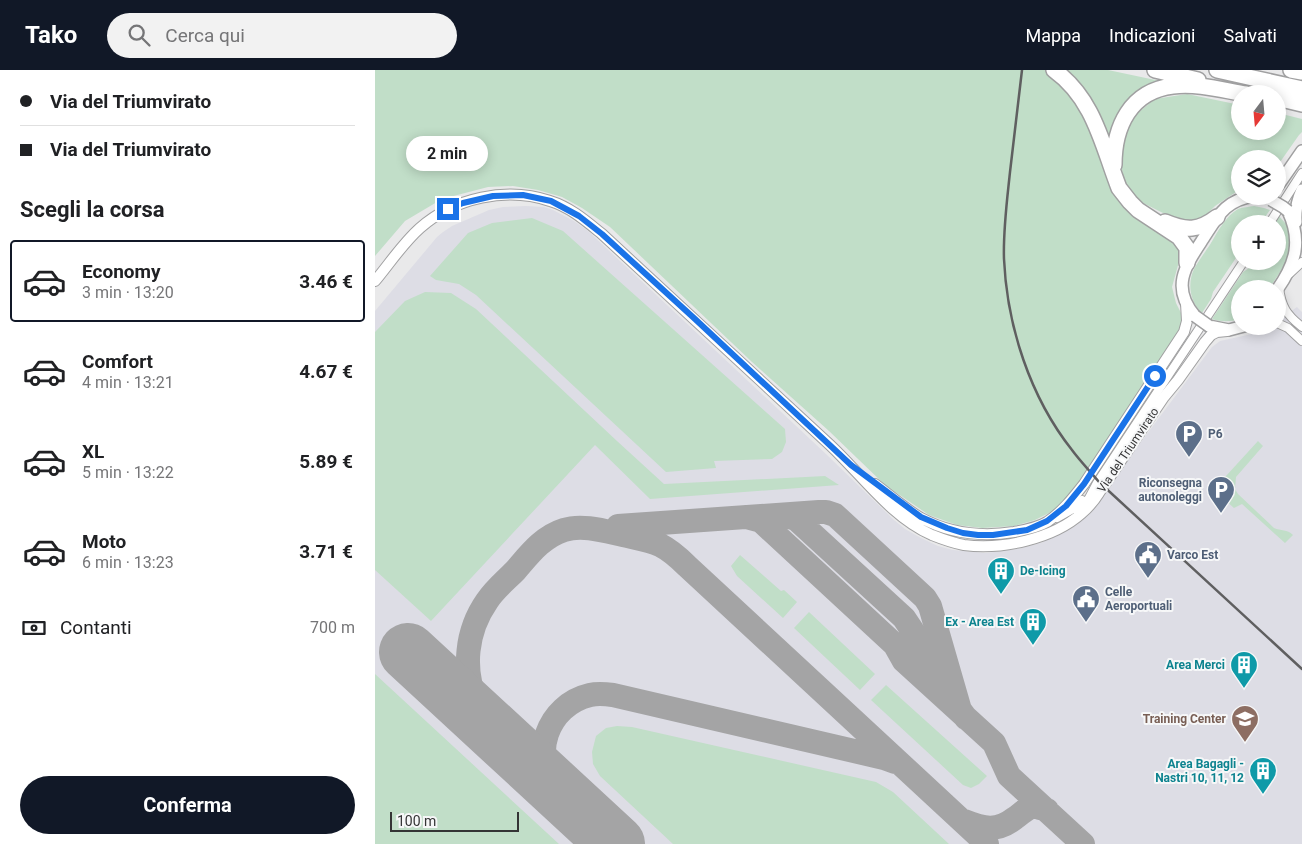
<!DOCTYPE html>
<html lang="it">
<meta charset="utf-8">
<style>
body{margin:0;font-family:Roboto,sans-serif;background:#f2f2f2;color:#202124;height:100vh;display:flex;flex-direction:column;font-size:19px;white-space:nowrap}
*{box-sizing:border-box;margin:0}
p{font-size:16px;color:#757577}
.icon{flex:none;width:28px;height:28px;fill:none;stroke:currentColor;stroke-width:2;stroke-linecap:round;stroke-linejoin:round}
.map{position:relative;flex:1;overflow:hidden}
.panel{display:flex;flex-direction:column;background:#fff;width:375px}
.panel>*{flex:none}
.guide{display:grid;align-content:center;height:110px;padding:0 20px;background:#fff}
.needle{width:32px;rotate:196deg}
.fabs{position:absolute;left:856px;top:15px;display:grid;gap:10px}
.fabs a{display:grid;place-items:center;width:55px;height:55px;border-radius:50%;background:#fff;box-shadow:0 2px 12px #0003;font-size:25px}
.scale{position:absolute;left:15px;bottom:12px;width:129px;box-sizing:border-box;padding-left:5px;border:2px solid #343435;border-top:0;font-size:14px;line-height:18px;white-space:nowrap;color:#343435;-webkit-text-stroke:4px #f6f7f8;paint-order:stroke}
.end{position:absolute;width:22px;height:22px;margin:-11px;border:6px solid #1a73e8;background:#fff;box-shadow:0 0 0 2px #fff}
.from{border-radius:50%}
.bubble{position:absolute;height:35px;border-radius:18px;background:#fff;box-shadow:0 2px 12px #0003;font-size:16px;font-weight:700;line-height:35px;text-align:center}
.guide b{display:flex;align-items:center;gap:18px;height:48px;font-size:19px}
.guide b+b{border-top:1px solid #e0e0e0}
.guide i{width:12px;height:12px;background:#202124}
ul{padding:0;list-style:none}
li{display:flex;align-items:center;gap:15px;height:82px;margin:0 10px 8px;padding:0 10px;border:2px solid transparent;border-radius:5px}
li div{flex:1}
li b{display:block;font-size:19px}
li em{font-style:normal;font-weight:700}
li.current{border-color:#111827}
li>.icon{width:45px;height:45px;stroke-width:1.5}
h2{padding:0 20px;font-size:22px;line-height:60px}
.pay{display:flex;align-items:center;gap:12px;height:55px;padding:0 20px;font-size:19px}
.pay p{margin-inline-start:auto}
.primary-button{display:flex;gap:10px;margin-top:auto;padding:10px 20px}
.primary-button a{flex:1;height:58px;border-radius:30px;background:#111827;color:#fff;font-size:20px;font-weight:700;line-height:58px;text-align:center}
header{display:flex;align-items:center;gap:30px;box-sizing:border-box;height:70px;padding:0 25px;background:#111827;color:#fff}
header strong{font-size:24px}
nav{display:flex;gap:28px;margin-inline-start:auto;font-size:18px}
.search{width:350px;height:45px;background:#f2f2f2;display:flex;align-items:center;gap:12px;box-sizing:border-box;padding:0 18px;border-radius:28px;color:#757577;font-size:19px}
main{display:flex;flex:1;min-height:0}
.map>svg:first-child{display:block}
</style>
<header>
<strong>Tako</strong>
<div class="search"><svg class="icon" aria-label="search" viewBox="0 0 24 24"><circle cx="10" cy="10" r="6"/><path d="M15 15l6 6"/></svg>Cerca qui</div>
<nav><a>Mappa</a><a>Indicazioni</a><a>Salvati</a></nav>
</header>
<main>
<section class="panel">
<div class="guide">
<b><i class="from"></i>Via del Triumvirato</b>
<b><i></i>Via del Triumvirato</b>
</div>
<h2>Scegli la corsa</h2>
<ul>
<li class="current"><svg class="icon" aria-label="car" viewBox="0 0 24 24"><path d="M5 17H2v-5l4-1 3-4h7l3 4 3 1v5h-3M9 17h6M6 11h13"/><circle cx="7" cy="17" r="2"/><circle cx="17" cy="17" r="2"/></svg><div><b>Economy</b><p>3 min · 13:20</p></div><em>3.46 €</em></li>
<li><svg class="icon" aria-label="car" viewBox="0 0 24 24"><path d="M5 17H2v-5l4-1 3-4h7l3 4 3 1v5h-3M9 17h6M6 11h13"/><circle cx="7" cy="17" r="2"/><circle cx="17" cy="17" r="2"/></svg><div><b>Comfort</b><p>4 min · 13:21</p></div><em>4.67 €</em></li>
<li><svg class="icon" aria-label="car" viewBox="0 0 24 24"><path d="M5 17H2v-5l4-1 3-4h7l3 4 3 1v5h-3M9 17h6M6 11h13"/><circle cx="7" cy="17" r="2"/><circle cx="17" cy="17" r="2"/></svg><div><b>XL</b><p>5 min · 13:22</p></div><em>5.89 €</em></li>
<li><svg class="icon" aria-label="car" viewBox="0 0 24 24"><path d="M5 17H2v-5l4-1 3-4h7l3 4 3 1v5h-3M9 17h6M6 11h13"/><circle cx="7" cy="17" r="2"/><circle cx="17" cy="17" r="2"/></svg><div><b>Moto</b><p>6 min · 13:23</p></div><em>3.71 €</em></li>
</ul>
<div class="pay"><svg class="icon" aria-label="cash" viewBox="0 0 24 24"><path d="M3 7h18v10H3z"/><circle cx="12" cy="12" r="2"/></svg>Contanti<p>700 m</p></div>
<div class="primary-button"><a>Conferma</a></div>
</section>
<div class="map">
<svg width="927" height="774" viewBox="0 0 927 774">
<rect width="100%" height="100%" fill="#e9e9ea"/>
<path fill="#dddde5" d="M151 136 169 137 178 140 199 151 213 161 451 384 519 450 530 459 546 468 563 476 578 480 611 483 643 479 666 473 697 457 721 432 837 277 845 271 886 262 895 256H902L903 251 922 237 927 242V774H0V241L62 167 68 162 77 156 114 140 128 137Z"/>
<path fill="#c1dec8" d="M0 0H672L710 41 735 107 799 170 805 179V188L797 217 801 233 807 245 806 262 699 421 682 439 660 450 639 456 607 458 582 455 554 445 510 415 454 361 377 292 235 157 207 138 187 127 163 120 138 116 113 117 67 129 30 151 0 186Z
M686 0H733L785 11 733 78Z
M812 24 865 35V61H902L903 43 927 49V62L924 65 903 95 902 89H865V121L861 122 840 136 830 146 815 153 800 149 762 130 749 110 744 84 755 49 780 29Z
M879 136 889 138 895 140 885 154H865V182L838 222 836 229 827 243C815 232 812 214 819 199 824 190 831 181 836 173 843 161 851 146 863 139 868 137 874 137 879 136Z
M904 146C907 150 912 154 914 158 923 180 905 201 894 219H865V249C855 252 846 252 837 249L868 202 880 194 882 191H902V154H899Z
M157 148 188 161 410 359 411 372 407 382 397 389 339 391 341 398 291 402 101 225 84 214 61 210 55 206 93 163 117 153Z
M50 222 76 223 101 239 242 371 289 414 450 406 464 415 275 429 220 375 56 551 0 500V262L30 231Z
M883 371 888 376 861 407 860 419 863 424 899 458C906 461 912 459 918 465L910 473 867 434 859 438 840 421V418Z
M365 485 406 521 409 520 422 532 408 548 362 506 356 496Z
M434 542 500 604 485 620 419 558Z
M0 604 184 774H0Z
M511 615 612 706 604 714 596 718 588 715 496 630Z
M242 656 257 657 501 712 518 722 574 774H298L225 706 218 694 217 682 221 666 231 658Z"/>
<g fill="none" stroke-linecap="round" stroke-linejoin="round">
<path stroke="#a4a4a5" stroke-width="24" d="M407 445 421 449 529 548 537 560 554 612
M371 447 386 451 520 575 529 591 619 673 634 706 708 774
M243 456 444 442H451L460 445 550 528 555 536 585 640 591 648
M119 662C113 652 106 643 102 633 87 600 91 561 112 531 119 520 130 511 140 501 154 485 167 467 189 460 207 454 230 461 248 465 261 468 274 470 285 475 295 480 304 488 312 496L612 774
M183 720C154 687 172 635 215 625 223 623 231 624 238 625L509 688 520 692
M589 751C609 759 622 762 640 748 645 745 650 739 656 737 661 736 667 739 672 740"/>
<path stroke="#a4a4a5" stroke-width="58" d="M33 582 241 774"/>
<defs>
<path id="minor" d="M894 154 927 103
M914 204 927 192
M904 217C906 237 912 245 927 257
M902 253 913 258 927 271
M703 442 714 428 722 413 869 191
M682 448 696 440 707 430"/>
<path id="tertiary" d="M0 211C15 193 28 173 45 158 79 128 132 116 175 131 195 137 211 151 227 164 303 234 379 304 455 375 487 405 516 447 557 465 567 469 578 473 589 475 627 480 678 469 707 443 714 437 719 431 724 423L789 327 803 310 830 272 836 265 842 262 852 261
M500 414C515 425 530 439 546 448 576 464 607 467 639 462 650 460 662 458 672 452 687 442 698 428 709 414L809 262 812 251 811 233"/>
<path id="secondary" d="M902 117 927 81
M921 152C920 140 922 131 927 120
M902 220C921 193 927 171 913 141
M820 246C795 217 811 195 828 169 843 146 850 130 879 126
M834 256 854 260 869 256"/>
<path id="motorway" d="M679 0C719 29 727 74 744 118L755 132 763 140 804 167 812 178V193
M780 0 823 10
M842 0 927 19
M916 0 927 2
M902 28 927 34
M739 95C739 57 755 21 798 16 822 13 847 20 871 24
M790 152C811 161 824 161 842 147"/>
</defs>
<use href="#minor" stroke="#a0a0a1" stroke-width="10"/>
<use href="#tertiary" stroke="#a0a0a1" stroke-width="12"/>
<use href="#secondary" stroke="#a0a0a1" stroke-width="14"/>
<use href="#motorway" stroke="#a0a0a1" stroke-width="18"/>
<use href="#minor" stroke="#fff" stroke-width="8"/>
<use href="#tertiary" stroke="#fff" stroke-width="10"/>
<use href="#secondary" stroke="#fff" stroke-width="11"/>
<use href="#motorway" stroke="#fff" stroke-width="15"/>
<path stroke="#5f5f60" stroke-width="2.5" d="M647 0C643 34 639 68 635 102 632 131 628 160 629 189 632 256 655 327 697 380 705 391 715 401 724 412L927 599"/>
<defs>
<path id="secondary-bridge" d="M896 130 908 137 913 141
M820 246 834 256"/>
</defs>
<use href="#secondary-bridge" stroke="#a0a0a1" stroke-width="14" stroke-linecap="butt"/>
<use href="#secondary-bridge" stroke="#fff" stroke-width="11"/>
</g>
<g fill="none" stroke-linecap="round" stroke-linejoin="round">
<path stroke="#1a73e8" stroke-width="6" d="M73 139 88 133 118 126 148 125 176 131 204 146 227 164 320 249 476 395 546 447 572 458 588 463 603 465H618L652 460 672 451 691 436 709 414 780 306"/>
</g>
<defs>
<symbol id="parking-pin" viewBox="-11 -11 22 30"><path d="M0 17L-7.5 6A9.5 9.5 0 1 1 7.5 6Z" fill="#5c6f8a" stroke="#f6f7f8"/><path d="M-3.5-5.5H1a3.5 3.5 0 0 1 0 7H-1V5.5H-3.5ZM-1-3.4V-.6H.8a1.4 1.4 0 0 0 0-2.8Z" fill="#fff"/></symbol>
<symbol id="civic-pin" viewBox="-11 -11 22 30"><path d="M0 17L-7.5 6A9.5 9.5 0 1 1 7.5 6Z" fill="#5c6f8a" stroke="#f6f7f8"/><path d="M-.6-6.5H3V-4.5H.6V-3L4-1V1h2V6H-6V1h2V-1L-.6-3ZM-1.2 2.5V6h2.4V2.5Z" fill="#fff"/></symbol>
<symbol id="building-pin" viewBox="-11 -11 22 30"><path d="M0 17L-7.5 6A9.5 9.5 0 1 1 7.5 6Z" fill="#0f9aa8" stroke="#f6f7f8"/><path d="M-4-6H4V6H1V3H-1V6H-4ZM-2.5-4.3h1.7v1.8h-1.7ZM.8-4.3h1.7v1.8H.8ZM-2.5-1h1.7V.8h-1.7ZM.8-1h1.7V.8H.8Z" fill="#fff"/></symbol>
<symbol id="university-pin" viewBox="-11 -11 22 30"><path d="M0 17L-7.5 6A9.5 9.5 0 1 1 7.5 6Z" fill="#8d6e63" stroke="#f6f7f8"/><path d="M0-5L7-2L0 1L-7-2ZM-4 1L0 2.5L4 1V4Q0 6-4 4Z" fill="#fff"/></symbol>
</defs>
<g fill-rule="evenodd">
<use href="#parking-pin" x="798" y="348" width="32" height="43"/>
<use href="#parking-pin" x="830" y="404" width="32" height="43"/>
<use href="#civic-pin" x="757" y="469" width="32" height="43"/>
<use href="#building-pin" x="610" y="485" width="32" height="43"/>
<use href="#civic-pin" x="695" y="513" width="32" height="43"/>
<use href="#building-pin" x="642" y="536" width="32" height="43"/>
<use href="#building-pin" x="853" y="579" width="32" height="43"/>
<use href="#university-pin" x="854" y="633" width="32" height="43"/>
<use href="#building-pin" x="872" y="685" width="32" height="43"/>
</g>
<g text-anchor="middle" stroke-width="4" stroke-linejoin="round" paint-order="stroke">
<g font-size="12" font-weight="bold" fill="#4e5e75" stroke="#f6f7f8" text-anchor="start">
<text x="833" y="368">P6</text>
<text x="827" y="417" text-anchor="end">Riconsegna<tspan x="827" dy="14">autonoleggi</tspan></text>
<text x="792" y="489">Varco Est</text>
<text x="730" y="526">Celle<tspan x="730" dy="14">Aeroportuali</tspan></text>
</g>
<g font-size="12" fill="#343435" stroke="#f6f7f8">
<text transform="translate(753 380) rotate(-56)" y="4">Via del Triumvirato</text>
</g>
<g font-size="12" font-weight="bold" fill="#0d838f" stroke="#f6f7f8" text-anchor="end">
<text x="645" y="505" text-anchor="start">De-Icing</text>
<text x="639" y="556">Ex - Area Est</text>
<text x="850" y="599">Area Merci</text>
<text x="869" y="698">Area Bagagli -<tspan x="869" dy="14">Nastri 10, 11, 12</tspan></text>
</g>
<g font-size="12" font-weight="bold" fill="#785e54" stroke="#f6f7f8" text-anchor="end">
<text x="851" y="653">Training Center</text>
</g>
</g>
</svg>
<div class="fabs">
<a><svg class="needle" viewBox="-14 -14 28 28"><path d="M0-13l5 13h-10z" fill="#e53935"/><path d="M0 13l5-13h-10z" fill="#757577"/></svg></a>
<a><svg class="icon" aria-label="layers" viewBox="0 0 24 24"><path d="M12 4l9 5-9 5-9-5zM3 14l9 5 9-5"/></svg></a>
<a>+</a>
<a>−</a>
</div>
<div class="scale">100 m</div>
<i class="end from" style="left:780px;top:306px"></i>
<i class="end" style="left:73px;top:139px"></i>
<div class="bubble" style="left:31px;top:66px;width:82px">2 min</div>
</div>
</main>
